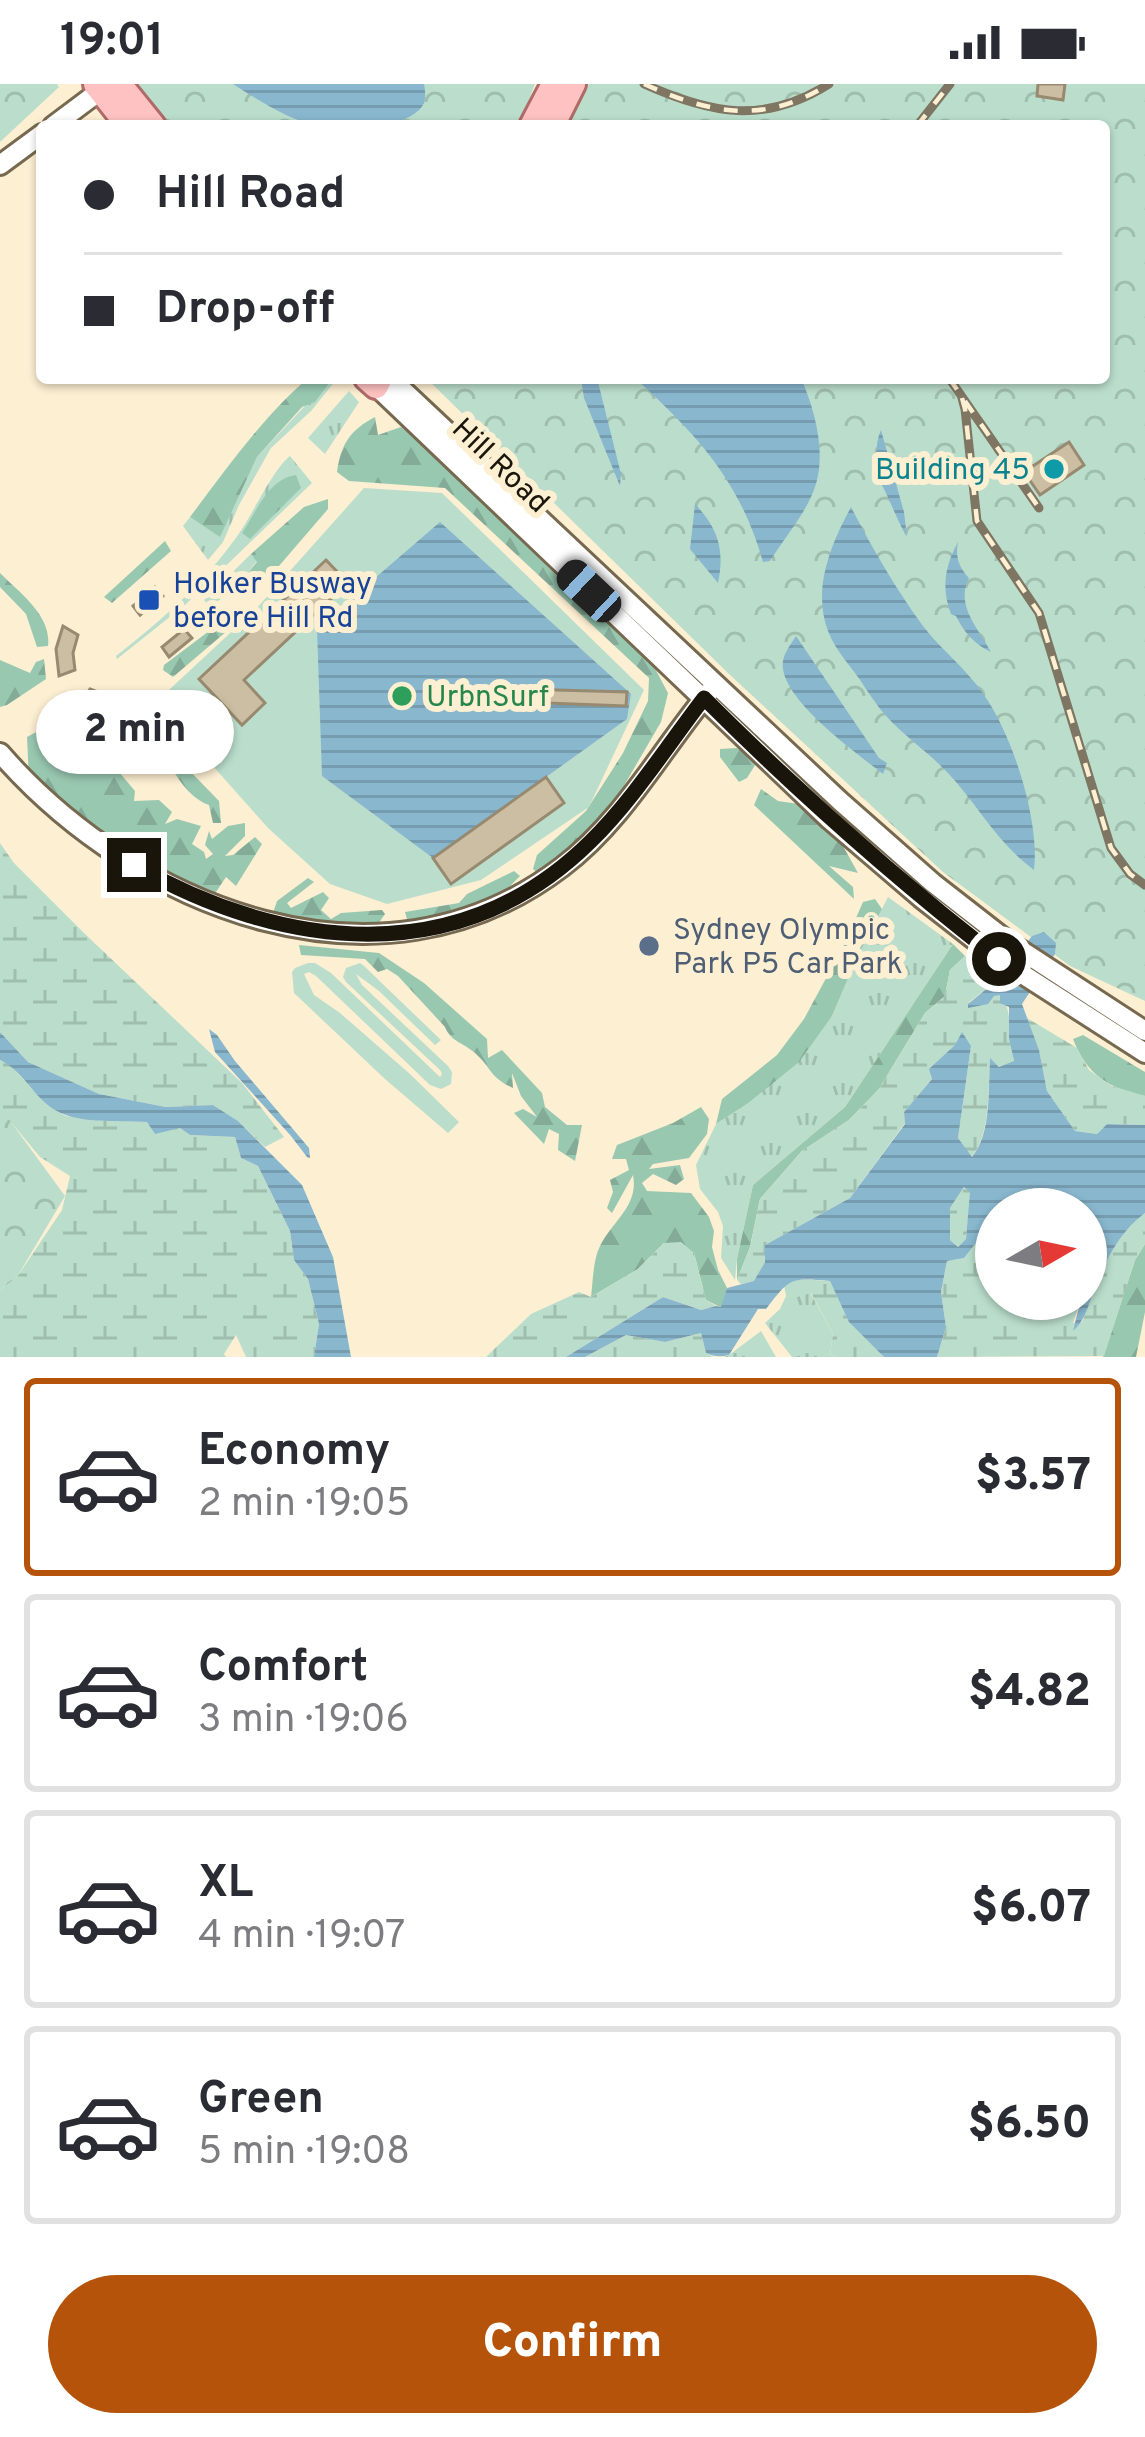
<!DOCTYPE html>
<meta charset="utf-8">
<style>
body{margin:0;font-family:Overpass,sans-serif;background:#f2f2f3;color:#2b2b33;height:100vh;display:flex;flex-direction:column;font-size:45px;white-space:nowrap}
*{box-sizing:border-box;margin:0}
p{font-size:39px;color:#7c7c81}
.icon{flex:none;width:66px;height:66px;fill:none;stroke:currentColor;stroke-width:2;stroke-linecap:round;stroke-linejoin:round}
.map{position:relative;height:1273px;overflow:hidden}
.sheet{display:flex;flex-direction:column;background:#fff;flex:1}
.sheet>*{flex:none}
.top-card{position:absolute;left:36px;top:36px;width:1074px;height:264px;border-radius:12px;box-shadow:0 3px 9px #0004;display:grid;align-content:center;height:264px;padding:0 48px;background:#fff}
.needle{width:78px;rotate:81deg}
.buttons{position:absolute;left:975px;top:1104px;display:grid;gap:24px}
.buttons a{display:grid;place-items:center;width:132px;height:132px;border-radius:50%;background:#fff;box-shadow:0 3px 9px #0004;font-size:60px}
.end{position:absolute;width:54px;height:54px;margin:-27px;border:15px solid #1a150b;background:#fff;box-shadow:0 0 0 6px #fff}
.from{border-radius:50%}
.bubble{position:absolute;height:84px;border-radius:42px;background:#fff;box-shadow:0 3px 9px #0004;font-size:39px;font-weight:800;line-height:84px;text-align:center}
.car{position:absolute;width:36px;height:72px;margin:-36px -18px;border-radius:15px;box-shadow:0 0 9px 3px #0007;background:linear-gradient(#222 24%,#8ab4d8 0 40%,#222 0 76%,#8ab4d8 0 86%,#222 0)}
.top-card b{display:flex;align-items:center;gap:42px;height:114px;font-size:45px}
.top-card b+b{border-top:3px solid #e1e1e2}
.top-card i{width:30px;height:30px;background:#2b2b33}
ul{padding:21px 0 0;list-style:none}
li{display:flex;align-items:center;gap:36px;height:198px;margin:0 24px 18px;padding:0 24px;border:6px solid #e1e1e2;border-radius:12px}
li div{flex:1}
li b{display:block;font-size:45px}
li em{font-style:normal;font-weight:800}
li.selected{border-color:#b45309}
li>.icon{width:108px;height:108px;stroke-width:1.5}
.button{display:flex;gap:24px;margin-top:auto;padding:24px 48px}
.button a{flex:1;height:138px;border-radius:72px;background:#b45309;color:#fff;font-size:48px;font-weight:800;line-height:138px;text-align:center}
.status{display:flex;justify-content:space-between;align-items:center;height:84px;padding:0 60px;background:#fff;direction:ltr}
.status svg{height:33px;fill:currentColor}
.map>svg:first-child{display:block}
</style>
<div class="status"><b>19:01</b><svg viewBox="0 0 49 12"><path d="M0 12V9h3v3zM5 12V6h3v6zM10 12V3h3v9zM15 12V0h3v12zM26 1h20v11H26zM47 4h2v5h-2z"/></svg></div>
<div class="map">
<svg width="1145" height="1273" viewBox="0 0 1145 1273">
<defs>
<pattern id="grass-tufts" width="24" height="20" patternUnits="userSpaceOnUse" patternTransform="scale(3)"><rect width="24" height="20" fill="#bbdecc"/><path d="M3 7l-1-3M5 7V3M7 7l1-3M15 17l-1-3M17 17v-4M19 17l1-3" fill="none" stroke="#a0beae"/></pattern>
<pattern id="forest-firs" width="22" height="20" patternUnits="userSpaceOnUse" patternTransform="scale(3)"><rect width="22" height="20" fill="#99c8b1"/><path d="M5 1l3.5 6h-7zM16 11l3.5 6h-7z" fill="#83ab97"/></pattern>
<pattern id="wetland-marsh" width="20" height="14" patternUnits="userSpaceOnUse" patternTransform="scale(3)"><rect width="20" height="14" fill="#bbdecc"/><path d="M1 5h8M5 5V1M11 12h8M15 12V8" fill="none" stroke="#a0beae"/></pattern>
<pattern id="park-crowns" width="20" height="18" patternUnits="userSpaceOnUse" patternTransform="scale(3)"><rect width="20" height="18" fill="#bbdecc"/><path d="M2 6a3 3 0 1 1 6 0M12 15a3 3 0 1 1 6 0" fill="none" stroke="#a0beae"/></pattern>
<pattern id="water-rules" width="6" height="5" patternUnits="userSpaceOnUse" patternTransform="scale(3)"><rect width="6" height="5" fill="#89b7ce"/><path d="M0 2.5h6" fill="none" stroke="#769cb0"/></pattern>
</defs>
<rect width="100%" height="100%" fill="#fdefd2"/>
<path fill="url(#grass-tufts)" d="M314 294H336V296L311 327 271 364 239 421 223 458 208 476 183 442 190 433 220 452 257 373 331 294 316 299Z
M349 307 359 318 325 370 308 354Z
M290 372 312 399 186 520 117 575 116 572C162 536 204 499 238 451 253 430 273 385 290 372Z
M251 470 257 477 237 501 210 524 204 516Z
M888 813 953 860 845 1023 753 1101 737 1175 735 1196 721 1174 723 1142 718 1128 700 1105 696 1081 716 1040 747 1020 832 932 856 876Z
M810 1208 833 1250 830 1270 835 1273H792L765 1239 780 1225 786 1212 794 1213Z
M761 1247 776 1273H724L729 1271Z"/>
<path fill="url(#forest-firs)" d="M308 294H314L317 299 333 294 315 318 302 323 257 373 220 453 190 433C226 385 263 333 308 294Z
M375 333 378 351 401 343 439 373 568 503 598 527 624 555 651 577 668 609 661 638 618 712 598 739 584 749 582 758 539 790 533 785 537 771 586 727 623 669 648 617 649 594 445 404 349 397 337 388C341 360 350 346 375 333Z
M296 391 301 404 250 455 242 449C257 427 268 395 296 391Z
M328 415V425L254 511 237 501 257 478 251 470 304 423Z
M165 457 171 467 112 519 104 513Z
M0 489C20 509 52 532 48 562L37 563 26 530 0 503Z
M237 526 234 541 173 593 163 586 164 581Z
M44 575 46 595 7 621 0 623V576L30 589 36 578Z
M71 629C109 648 113 647 153 634L160 651 183 673 185 682 219 717 221 739H213L209 721C183 712 168 677 155 654L116 658 103 669 135 707 134 717 159 716 172 728 165 740 177 735 201 742 192 760 204 768 206 775 213 770 205 761 209 747 212 755 228 742 245 739V752L225 772 233 771 255 753 262 760 236 802 226 793 212 814 121 764 29 696 27 653Z
M737 664 757 678 747 694 739 698 720 673V665Z
M761 705 778 717 806 721 838 753 858 789 829 782 853 803 854 815 754 721Z
M514 787 520 792 506 806 441 834 407 835 405 828 459 819 467 810Z
M308 794 314 798 287 819 291 824 323 808 329 814 321 826 331 835 341 829 382 826 385 830 376 843 319 841 273 829 277 817Z
M875 815 882 825 856 876 832 932 799 978 747 1020 716 1040 722 1015 777 971 804 935 844 861 863 818Z
M953 860 965 872 950 886 945 912 925 929 879 1005 849 1036 802 1067 760 1115 750 1163 737 1196V1175L753 1101 845 1023Z
M299 861 379 869 424 899 487 955 488 974 502 966 542 1009 545 1023 567 1041H582L575 1077 558 1066 559 1050 549 1045 544 1060 514 1029 523 1025 537 1033 521 1012 512 989 513 1004C489 993 492 984 475 969 464 959 451 958 445 943L398 892 387 885 378 888 365 875 301 871Z
M1083 951 1145 988V1012C1108 1004 1087 991 1073 955Z
M701 1023 709 1035 707 1050 689 1074 653 1080 649 1085 680 1081 684 1095 676 1101 653 1090 642 1099 647 1107 691 1109 709 1133 714 1147 712 1163 718 1186 727 1204 722 1224 706 1216 694 1169 664 1159 638 1185 591 1213C593 1197 593 1176 600 1162 612 1137 639 1122 633 1091L612 1129 607 1124 613 1108 610 1096 629 1086 626 1075H612L617 1061 673 1039Z
M1145 1160V1228L1136 1273H1103L1135 1176Z"/>
<path fill="url(#wetland-marsh)" d="M0 759 14 779 85 850 242 999 284 1053 265 1063 238 1037 213 1021 166 1023 99 1010 28 978 0 948Z
M965 872 994 891 996 897 968 919 1001 910C1013 929 1010 956 1014 978L999 983 990 975C988 1006 991 1050 971 1074L958 1054 971 962 955 961 930 985 932 995 904 1028 905 1039 850 1114 765 1161V1178L754 1198 741 1200 737 1196 750 1163 760 1115 802 1067 849 1036 879 1005 925 929 945 912 950 886Z
M1027 934 1077 964 1089 986 1112 1002 1145 1012V1041L1107 1040 1097 1050 1075 1047 1047 1007 1039 967Z
M0 976 9 980 48 1022 66 1032 147 1038 180 1044 190 1051 235 1053 241 1074 258 1082 290 1147 294 1176 308 1195 319 1240 314 1273H246L236 1251 224 1270 226 1273H0V1206L17 1193 62 1126 70 1092 40 1073 0 1025Z
M964 1103 971 1107 966 1155 958 1163 950 1156V1124Z
M1145 1129V1160L1135 1176 1104 1272 937 1273 946 1243 941 1208 947 1177 964 1174 983 1150 996 1151V1215H1081L1073 1239 1082 1238C1098 1198 1109 1156 1145 1129Z
M681 1158 694 1169 706 1216 716 1222 701 1226 663 1213 566 1273H486L531 1230 579 1208 591 1213 638 1185 664 1159Z
M797 1195 830 1197 850 1238 884 1273H835L830 1270 833 1250 811 1209 794 1214 786 1212 784 1201Z
M701 1249 706 1269 713 1273H585L626 1251 665 1258Z"/>
<path fill="url(#park-crowns)" d="M0 0H57L59 3 0 58Z
M133 0H535L519 42H170Z
M588 0H1145V917L1070 882 943 788 729 590 426 294H1104V42H566Z
M0 1023 65 1112 17 1193 0 1206Z"/>
<path fill="#bbdecc" d="M364 404 442 409 644 606 589 723 481 796 387 820 330 800 268 744 156 618 256 525Z
M308 879H315L331 889 440 993 442 990 440 986 346 898 343 893 346 884 360 879 364 882 441 956 435 961 379 907 356 890 362 901 448 982 452 988 451 1000 441 1005 430 1001 316 892 309 888 304 890 314 911 340 929 410 990 459 1038 448 1049 385 995 294 909 292 888 295 884Z"/>
<path fill="url(#water-rules)" fill-rule="evenodd" d="M233 0H424C425 4 426 15 424 19 412 46 342 46 318 42 288 36 258 16 233 0Z
M581 294H597L621 390 620 402 584 314Z
M635 294H801C816 329 829 376 811 413 801 435 783 456 770 477L763 478C740 396 696 350 635 294Z
M881 346 904 428 907 453C895 434 888 407 875 391L879 388C876 374 875 359 881 346Z
M695 420C718 444 725 466 718 499L690 465Z
M851 423C871 462 897 507 923 542 941 566 967 585 984 611 1013 652 1040 737 1034 786 998 760 978 721 948 689 933 673 915 660 899 645 883 630 876 620 864 602 853 584 836 568 828 547 812 505 831 460 851 423Z
M440 438 631 610 627 635 433 774 322 692 317 544Z
M958 458C955 473 959 483 969 494 955 521 978 544 991 568 975 561 963 547 956 532L951 530C941 504 945 482 958 458Z
M796 552 879 674 887 679 883 690C857 669 777 613 783 577 784 569 791 560 796 552Z
M1044 848 1056 859 1055 870 1022 920 1039 966 1047 1007 1075 1047 1097 1050 1107 1040 1145 1041V1129C1116 1151 1105 1179 1092 1212 1087 1226 1084 1237 1073 1247L1081 1215H1086V1125H996V1151L983 1150 964 1174 947 1177 941 1208 946 1243 937 1273H884L849 1238 830 1197C790 1194 791 1193 766 1225H758L729 1271C721 1273 714 1273 706 1269L701 1249 665 1258 626 1251 585 1273H566L663 1213 701 1226 716 1222 721 1223 727 1204 754 1197 765 1178V1161L850 1114 905 1040 904 1028 932 995 929 985 955 961 962 948 971 962 958 1054 972 1073C992 1049 988 1004 990 974L999 983 1014 977 1009 954V923L1000 919V911L994 912 988 920 968 924V920L996 897 1032 852ZM964 1103 970 1108 966 1155 958 1163 950 1156V1124Z
M209 945 217 951 235 977 309 1064 310 1074 307 1073 291 1052 215 968Z
M0 948 28 978 99 1010 166 1023 213 1021 238 1037 302 1101 333 1173 351 1273H314L319 1240 308 1195 294 1176 290 1147 258 1082 241 1074 235 1053 190 1051 180 1044 155 1050 147 1038C117 1036 75 1041 50 1023 32 1009 21 986 0 976Z"/>
<path fill="#ccbea2" stroke="#978a70" stroke-width="3" d="M1038 0H1065L1063 16 1037 12Z
M1069 358 1084 381 1040 411 1024 388Z
M326 476 348 499 244 596 265 619 242 641 199 595Z
M155 503 163 512 140 531 133 522Z
M63 542 78 551 73 569 75 586 59 592 56 565Z
M184 545 192 554 169 573 162 563Z
M90 605 110 613 135 609 143 625 122 631 91 627 80 620Z
M521 605 627 608 626 622 520 618Z
M546 693 564 719 451 800 433 774Z"/>
<g fill="none" stroke-linecap="round" stroke-linejoin="round">
<defs>
<path id="minor" d="M53 42 109 0
M0 81 42 50
M390 294 840 717 933 799 1010 859 1145 947
M376 302 830 736 921 814 999 875 1145 969
M0 669C136 825 380 922 562 783 623 737 661 666 709 608"/>
<path id="major" d="M96 0 129 42
M119 0 153 42
M532 42 554 0
M552 42 573 0
M367 294 376 302 380 294"/>
</defs>
<use href="#minor" stroke="#766950" stroke-width="24"/>
<use href="#major" stroke="#ae6b68" stroke-width="30"/>
<use href="#minor" stroke="#fff" stroke-width="18"/>
<use href="#major" stroke="#fec2c2" stroke-width="24"/>
<defs>
<path id="rail" d="M644 0C711 30 764 41 829 0
M917 42 950 0
M949 294 1039 424
M962 314 965 325 977 437 1039 529 1111 764 1130 790 1145 801"/>
</defs>
<use href="#rail" stroke="#7e7562" stroke-width="9"/>
<use href="#rail" stroke="#fdefd2" stroke-width="4.5" stroke-dasharray="14" stroke-linecap="butt"/>
</g>
<g fill="none" stroke-linecap="round" stroke-linejoin="round">
<path stroke="#1a150b" stroke-width="15" d="M134 781C282 866 458 888 590 758 633 716 667 662 704 614 797 707 895 794 999 875"/>
</g>
<circle fill="#0f9aa8" stroke="#fdefd2" stroke-width="4.5" cx="1054" cy="385" r="12"/>
<rect fill="#1a4fb4" stroke="#fdefd2" stroke-width="4.5" x="137" y="504" width="24" height="24" rx="6"/>
<circle fill="#2e9e5b" stroke="#fdefd2" stroke-width="4.5" cx="402" cy="612" r="12"/>
<circle fill="#5c6f8a" stroke="#fdefd2" stroke-width="4.5" cx="649" cy="862" r="12"/>
<g text-anchor="middle" stroke-width="12" stroke-linejoin="round" paint-order="stroke">
<g font-size="30" fill="#1a150b" stroke="#fdefd2">
<text transform="translate(501 381) rotate(44)" y="10">Hill Road</text>
</g>
<g font-size="30" fill="#0d838f" stroke="#fdefd2" text-anchor="end">
<text x="1030" y="395">Building 45</text>
</g>
<g font-size="30" fill="#164399" stroke="#fdefd2" text-anchor="start">
<text x="173" y="509">Holker Busway<tspan x="173" dy="34">before Hill Rd</tspan></text>
</g>
<g font-size="30" fill="#27864d" stroke="#fdefd2" text-anchor="start">
<text x="426" y="622">UrbnSurf</text>
</g>
<g font-size="30" fill="#4e5e75" stroke="#fdefd2" text-anchor="start">
<text x="673" y="855">Sydney Olympic<tspan x="673" dy="34">Park P5 Car Park</tspan></text>
</g>
</g>
</svg>
<div class="buttons">
<a><svg class="needle" viewBox="-14 -14 28 28"><path d="M0-13l5 13h-10z" fill="#e53935"/><path d="M0 13l5-13h-10z" fill="#7c7c81"/></svg></a>
</div>
<i class="end from" style="left:999px;top:875px"></i>
<i class="end" style="left:134px;top:781px"></i>
<div class="bubble" style="left:36px;top:606px;width:198px">2 min</div>
<i class="car" style="left:589px;top:507px;rotate:313deg"></i>
<div class="top-card">
<b><i class="from"></i>Hill Road</b>
<b><i></i>Drop-off</b>
</div>
</div>
<section class="sheet">
<ul>
<li class="selected"><svg class="icon" aria-label="car" viewBox="0 0 24 24"><path d="M5 17H2v-5l4-1 3-4h7l3 4 3 1v5h-3M9 17h6M6 11h13"/><circle cx="7" cy="17" r="2"/><circle cx="17" cy="17" r="2"/></svg><div><b>Economy</b><p>2 min · 19:05</p></div><em>$3.57</em></li>
<li><svg class="icon" aria-label="car" viewBox="0 0 24 24"><path d="M5 17H2v-5l4-1 3-4h7l3 4 3 1v5h-3M9 17h6M6 11h13"/><circle cx="7" cy="17" r="2"/><circle cx="17" cy="17" r="2"/></svg><div><b>Comfort</b><p>3 min · 19:06</p></div><em>$4.82</em></li>
<li><svg class="icon" aria-label="car" viewBox="0 0 24 24"><path d="M5 17H2v-5l4-1 3-4h7l3 4 3 1v5h-3M9 17h6M6 11h13"/><circle cx="7" cy="17" r="2"/><circle cx="17" cy="17" r="2"/></svg><div><b>XL</b><p>4 min · 19:07</p></div><em>$6.07</em></li>
<li><svg class="icon" aria-label="car" viewBox="0 0 24 24"><path d="M5 17H2v-5l4-1 3-4h7l3 4 3 1v5h-3M9 17h6M6 11h13"/><circle cx="7" cy="17" r="2"/><circle cx="17" cy="17" r="2"/></svg><div><b>Green</b><p>5 min · 19:08</p></div><em>$6.50</em></li>
</ul>
<div class="button"><a>Confirm</a></div>
</section>
